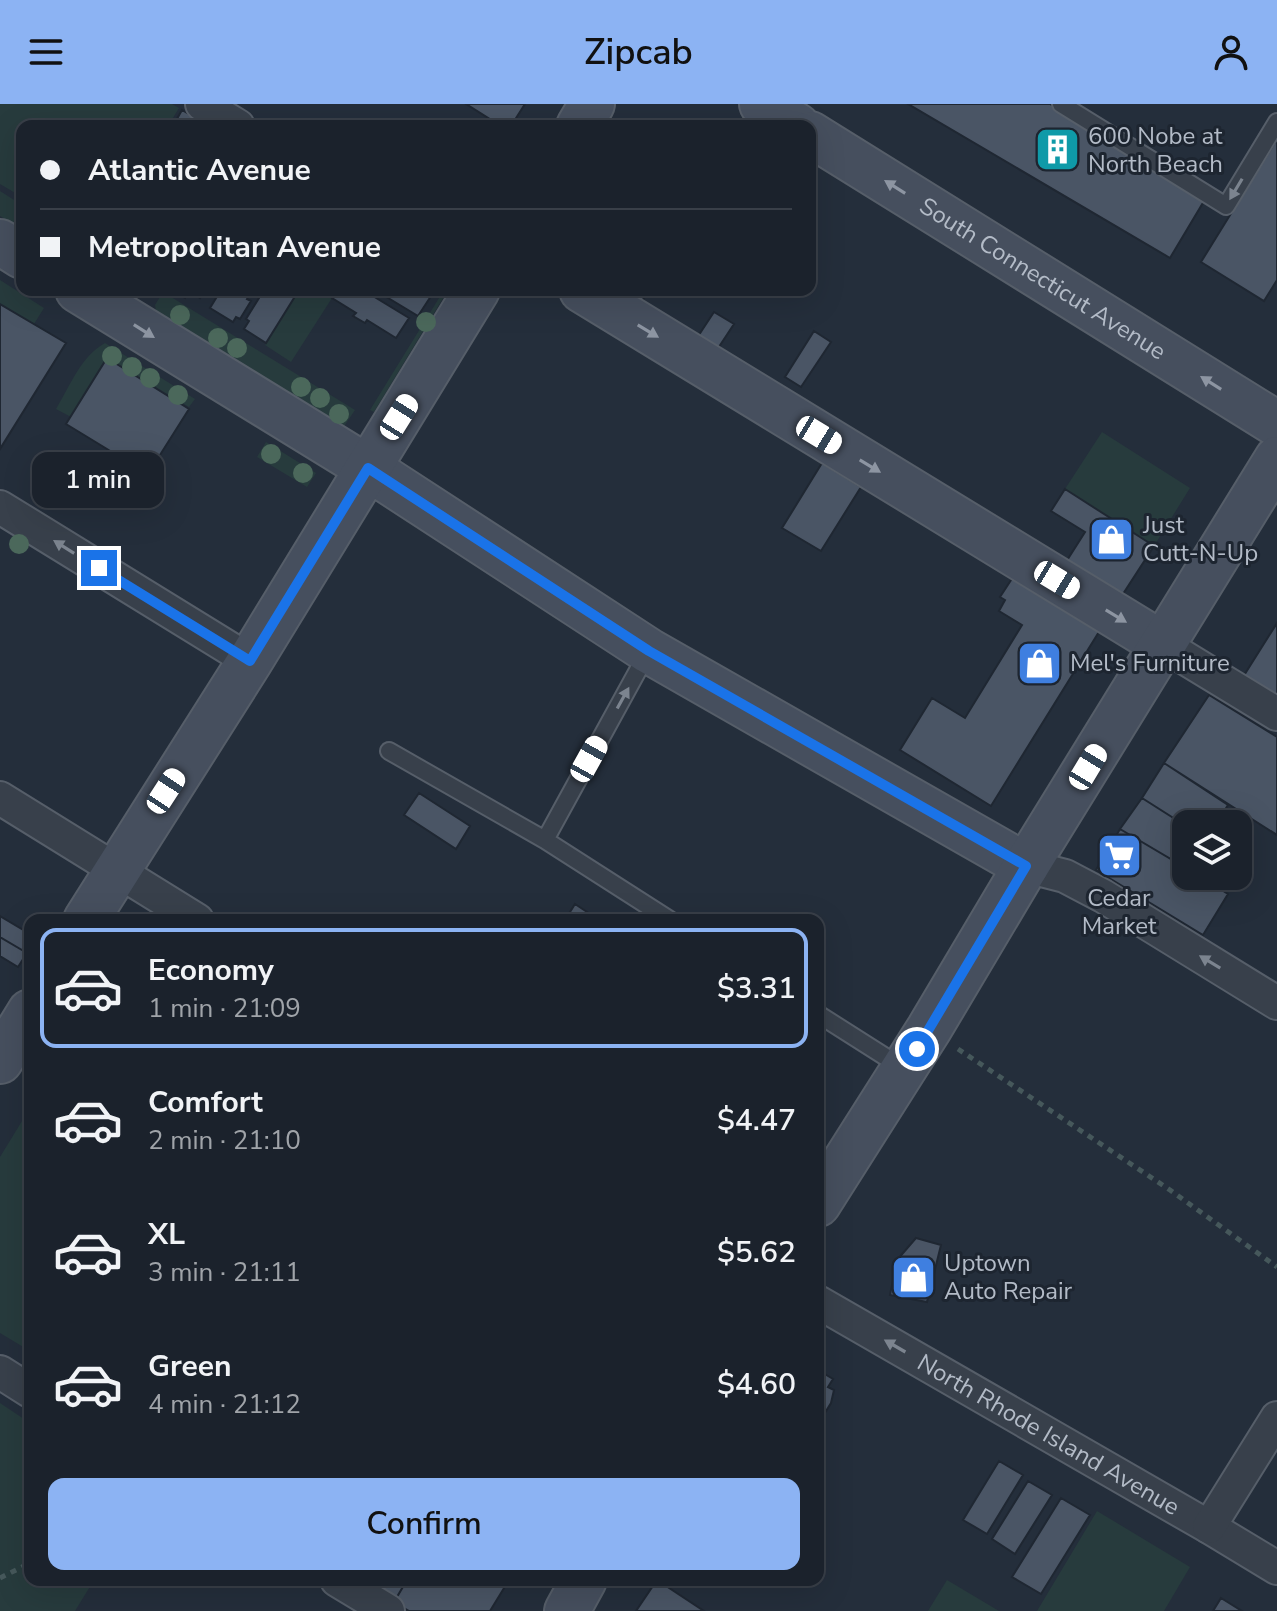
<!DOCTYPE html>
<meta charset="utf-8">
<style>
body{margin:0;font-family:"Nunito Sans",sans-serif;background:#282f38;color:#f1f3f6;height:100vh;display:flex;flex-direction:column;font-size:30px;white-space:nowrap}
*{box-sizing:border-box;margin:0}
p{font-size:26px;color:#a0a4a9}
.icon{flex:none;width:44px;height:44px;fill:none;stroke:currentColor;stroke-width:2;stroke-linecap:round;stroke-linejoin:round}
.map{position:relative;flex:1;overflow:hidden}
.drawer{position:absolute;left:24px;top:810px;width:800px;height:672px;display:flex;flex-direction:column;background:#1b222c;border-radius:16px;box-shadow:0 8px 32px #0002,0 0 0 2px #393f48}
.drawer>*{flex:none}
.top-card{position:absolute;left:16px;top:16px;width:800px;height:176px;border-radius:16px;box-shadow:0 8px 32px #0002,0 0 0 2px #393f48;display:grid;align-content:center;height:176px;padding:0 24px;background:#1b222c}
.tools{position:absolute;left:1172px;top:706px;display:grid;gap:16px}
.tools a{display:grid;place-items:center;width:80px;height:80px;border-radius:16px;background:#1b222c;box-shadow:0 8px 32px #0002,0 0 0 2px #393f48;font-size:40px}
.end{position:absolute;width:36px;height:36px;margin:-18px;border:10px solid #1a73e8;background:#fff;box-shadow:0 0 0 4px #fff}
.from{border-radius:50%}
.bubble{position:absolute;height:56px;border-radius:16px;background:#1b222c;box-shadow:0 8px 32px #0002,0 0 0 2px #393f48;font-size:26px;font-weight:600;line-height:56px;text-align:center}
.car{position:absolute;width:24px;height:48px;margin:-24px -12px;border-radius:10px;box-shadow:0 0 6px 2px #0007;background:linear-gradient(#fff 24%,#345 0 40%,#fff 0 76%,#345 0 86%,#fff 0)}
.top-card b{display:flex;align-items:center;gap:28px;height:76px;font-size:30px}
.top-card b+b{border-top:2px solid #393f48}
.top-card i{width:20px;height:20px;background:#f1f3f6}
ul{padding:14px 0 0;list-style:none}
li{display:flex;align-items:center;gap:24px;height:120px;margin:0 16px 12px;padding:0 8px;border:4px solid transparent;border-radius:16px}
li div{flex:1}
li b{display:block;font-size:30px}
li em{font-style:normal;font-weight:600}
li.current{border-color:#8cb3f3}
li>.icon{width:72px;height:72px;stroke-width:1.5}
.action{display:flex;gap:16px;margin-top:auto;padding:16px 24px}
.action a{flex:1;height:92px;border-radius:16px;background:#8cb3f3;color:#111;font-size:32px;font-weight:600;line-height:92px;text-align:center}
header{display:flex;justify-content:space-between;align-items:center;height:104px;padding:0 24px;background:#8cb3f3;color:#111;font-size:36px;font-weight:600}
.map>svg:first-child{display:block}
</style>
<header><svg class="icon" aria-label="menu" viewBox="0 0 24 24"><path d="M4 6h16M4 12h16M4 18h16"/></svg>Zipcab<svg class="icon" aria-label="person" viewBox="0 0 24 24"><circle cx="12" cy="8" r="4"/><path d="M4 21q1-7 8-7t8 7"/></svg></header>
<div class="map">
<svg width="1277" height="1507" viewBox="0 0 1277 1507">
<rect width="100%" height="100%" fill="#242e3b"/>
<path fill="#273b3d" d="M0 0H172L179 4 168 22H22V93L0 80Z
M0 87 22 101V126L0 112Z
M0 176 44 204 34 220 0 200Z
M299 186H319L332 194 291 258 265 241Z
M444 186H448L374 308 370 306Z
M163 188 355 306 343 324 156 207 155 201Z
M105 239 195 295 189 303 107 254 71 313 56 305C70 282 81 252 105 239Z
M1102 328 1190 384 1154 442 1065 385Z
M266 338 316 369 307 383 257 353Z
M30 1004V1247L0 1229V1053Z
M0 1299 30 1319V1476H94L75 1507H0Z
M1097 1407 1190 1463 1164 1507H1037Z
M947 1476 999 1507H928Z"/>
<path fill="#4a5565" stroke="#1f2732" stroke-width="2" d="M466 0H525L511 22H501Z
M908 0H1050L1207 92 1170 154Z
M182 6 199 16 195 22H173Z
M1277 35V176L1264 197 1201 158Z
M172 186H205L200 194 190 187 185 194Z
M221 186H253L247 195 251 197 240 215 236 213 233 218 210 204Z
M264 186H299L266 239 244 225 249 217 246 215Z
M337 186H363L409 214 396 234 367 216 365 219 353 212 356 209 332 194Z
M375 186H435L418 212Z
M601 186H649L635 208Z
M0 200 66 239 0 345Z
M714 208 734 220 709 258 689 246Z
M814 227 831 238 801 283 785 273Z
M107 254 189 305 148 370 66 320Z
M822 359 861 383 821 447 782 424Z
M1065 385 1154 442 1121 493 1066 458 1085 428 1051 407Z
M1015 470 1102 523 991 702 900 646 932 594 965 614 1022 521 999 507 1005 496 1000 493Z
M1277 519V593L1243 573Z
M1209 591 1277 633V731L1164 659Z
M1164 659 1228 701 1216 720H1186V722L1142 694Z
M419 689 470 722 456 745 404 711Z
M1142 694 1186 722V764L1120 725Z
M1120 725 1186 764V772H1199L1228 790 1203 831 1096 766Z
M575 800 599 816H565Z
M0 812 30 830V844L27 849 0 833Z
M0 833 27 849 18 863 0 852Z
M916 1134 941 1141 927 1198 890 1191 897 1156Z
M818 1266 833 1275 828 1283 834 1286 831 1299 818 1320Z
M999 1357 1023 1371 987 1430 963 1416Z
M1028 1377 1052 1391 1015 1450 992 1435Z
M1061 1394 1090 1411 1041 1490 1012 1473Z
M358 1476H407L394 1498Z
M407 1476H509L490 1507H409L394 1498Z
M657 1476 704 1507H636Z
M1221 1494 1242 1507H1213Z"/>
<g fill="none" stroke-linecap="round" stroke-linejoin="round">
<defs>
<path id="lane" d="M1061 0 1226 102 1277 18
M389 647 545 736 670 816
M545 736 648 548
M818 910 903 964"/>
<g id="street">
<path d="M202 0 238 22"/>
<path d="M0 403 250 557"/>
<path d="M1162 540 1277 610"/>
<path d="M0 694 197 816"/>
<path d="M1026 762 1065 772 1103 792 1277 899"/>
<path id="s1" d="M818 1198 1209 1423 1277 1464"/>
<path d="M0 1268 30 1287"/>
<path d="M1209 1423 1277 1314"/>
<path d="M337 1476 388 1507"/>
</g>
<g id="secondary">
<path d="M762 0 797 22"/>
<path d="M579 22 592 0"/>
<path id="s2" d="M810 30 1277 320"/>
<path d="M0 138 22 152"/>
<path d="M78 186 368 364 649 547 1026 762"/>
<path d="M582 186 1162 540"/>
<path d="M86 816 250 557 477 186"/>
<path d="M0 957 30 908"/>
<path d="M818 1100 929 925 1026 762 1277 355"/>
<path d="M567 1507 584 1476"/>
</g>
</defs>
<use href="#lane" stroke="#565e69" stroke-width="20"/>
<use href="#street" stroke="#565e69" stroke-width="36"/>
<use href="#secondary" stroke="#565e69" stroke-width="48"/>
<path stroke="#46585b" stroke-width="5" stroke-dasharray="6 6" stroke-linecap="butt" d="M958 945 1170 1086 1277 1163
M0 1474 30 1459"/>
<use href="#lane" stroke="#38404b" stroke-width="16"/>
<use href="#street" stroke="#38404b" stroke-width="32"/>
<use href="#secondary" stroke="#464f5e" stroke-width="44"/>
</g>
<g fill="#4b685b">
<circle cx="180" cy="211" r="10"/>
<circle cx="426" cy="218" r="10"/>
<circle cx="218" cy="234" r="10"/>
<circle cx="237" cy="244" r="10"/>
<circle cx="112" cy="252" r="10"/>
<circle cx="132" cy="263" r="10"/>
<circle cx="150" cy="274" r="10"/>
<circle cx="301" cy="283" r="10"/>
<circle cx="178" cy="291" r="10"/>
<circle cx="320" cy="294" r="10"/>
<circle cx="339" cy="310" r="10"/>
<circle cx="271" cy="350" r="10"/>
<circle cx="303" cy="369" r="10"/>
<circle cx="19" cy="440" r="10"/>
</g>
<defs><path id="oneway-solid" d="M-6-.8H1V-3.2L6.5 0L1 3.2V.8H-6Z" transform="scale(2)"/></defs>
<g fill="#8d95a2">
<use href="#oneway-solid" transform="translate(895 83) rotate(-148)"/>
<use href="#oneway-solid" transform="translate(144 227) rotate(32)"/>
<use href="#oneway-solid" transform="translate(648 227) rotate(31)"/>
<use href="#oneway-solid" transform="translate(1211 279) rotate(-148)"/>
<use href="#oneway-solid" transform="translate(870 362) rotate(31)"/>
<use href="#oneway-solid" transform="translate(1116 512) rotate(31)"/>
</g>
<g fill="#7c848f">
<use href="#oneway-solid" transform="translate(1236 85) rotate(121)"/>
<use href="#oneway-solid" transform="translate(64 443) rotate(-148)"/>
<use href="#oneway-solid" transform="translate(623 594) rotate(-61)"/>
<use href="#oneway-solid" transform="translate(1210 858) rotate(-149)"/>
<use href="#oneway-solid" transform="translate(895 1242) rotate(-150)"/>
</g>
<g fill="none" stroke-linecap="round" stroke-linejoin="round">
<path stroke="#1a73e8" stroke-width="10" d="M99 464 250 557 368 364 649 547 1026 762 917 945"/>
</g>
<defs>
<symbol id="building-square" viewBox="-11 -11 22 22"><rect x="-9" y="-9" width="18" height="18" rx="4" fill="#0f9aa8" stroke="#1d2530"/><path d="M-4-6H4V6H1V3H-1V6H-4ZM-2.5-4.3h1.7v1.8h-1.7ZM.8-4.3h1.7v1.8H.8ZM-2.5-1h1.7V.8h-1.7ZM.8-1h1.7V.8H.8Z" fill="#fff"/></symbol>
<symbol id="shop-square" viewBox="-11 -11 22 22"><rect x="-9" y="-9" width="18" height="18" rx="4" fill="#3f7fe0" stroke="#1d2530"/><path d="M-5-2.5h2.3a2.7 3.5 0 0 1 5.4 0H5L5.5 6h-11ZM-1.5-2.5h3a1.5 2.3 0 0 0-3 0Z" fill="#fff"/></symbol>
<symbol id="supermarket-square" viewBox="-11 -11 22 22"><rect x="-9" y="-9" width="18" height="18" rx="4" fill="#3f7fe0" stroke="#1d2530"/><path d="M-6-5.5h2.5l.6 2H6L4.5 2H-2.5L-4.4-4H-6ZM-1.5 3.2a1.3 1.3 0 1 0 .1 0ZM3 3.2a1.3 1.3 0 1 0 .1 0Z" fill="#fff"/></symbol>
</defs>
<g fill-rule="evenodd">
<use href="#building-square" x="1032" y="20" width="51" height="51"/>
<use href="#shop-square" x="1086" y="410" width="51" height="51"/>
<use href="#shop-square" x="1014" y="534" width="51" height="51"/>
<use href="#supermarket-square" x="1094" y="726" width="51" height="51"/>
<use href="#shop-square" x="888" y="1148" width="51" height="51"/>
</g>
<g text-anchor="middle" stroke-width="6" stroke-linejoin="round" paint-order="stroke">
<g font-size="24" fill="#b3bbc7" stroke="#1d2530" text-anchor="start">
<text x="1088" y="40">600 Nobe at<tspan x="1088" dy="28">North Beach</tspan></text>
<text x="1143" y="429">Just<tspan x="1143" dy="28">Cutt-N-Up</tspan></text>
<text x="1070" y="567">Mel's Furniture</text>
<text x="1119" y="802" text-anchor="middle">Cedar<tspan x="1119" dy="28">Market</tspan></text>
<text x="944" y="1167">Uptown<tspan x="944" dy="28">Auto Repair</tspan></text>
</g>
<g font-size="24" fill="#b3bbc7" stroke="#1d2530">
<text dy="8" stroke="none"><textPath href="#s2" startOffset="274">South Connecticut Avenue</textPath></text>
<text dy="8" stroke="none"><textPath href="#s1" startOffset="266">North Rhode Island Avenue</textPath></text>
</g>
</g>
</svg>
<div class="tools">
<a><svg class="icon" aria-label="layers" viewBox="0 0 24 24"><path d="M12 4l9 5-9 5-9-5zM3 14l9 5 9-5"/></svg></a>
</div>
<i class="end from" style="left:917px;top:945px"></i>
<i class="end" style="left:99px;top:464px"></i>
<div class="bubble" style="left:32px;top:348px;width:132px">1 min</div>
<i class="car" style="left:399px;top:313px;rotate:32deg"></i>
<i class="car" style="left:819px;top:331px;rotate:121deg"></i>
<i class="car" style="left:1057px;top:476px;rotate:121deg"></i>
<i class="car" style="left:589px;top:655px;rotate:29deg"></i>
<i class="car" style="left:1088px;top:663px;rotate:31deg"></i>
<i class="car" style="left:166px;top:687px;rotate:33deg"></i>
<div class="top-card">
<b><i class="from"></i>Atlantic Avenue</b>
<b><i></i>Metropolitan Avenue</b>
</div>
<section class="drawer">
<ul>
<li class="current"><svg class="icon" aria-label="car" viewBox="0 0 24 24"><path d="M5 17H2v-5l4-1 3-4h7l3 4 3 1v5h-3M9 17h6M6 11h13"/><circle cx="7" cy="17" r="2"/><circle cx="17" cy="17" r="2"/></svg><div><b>Economy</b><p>1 min · 21:09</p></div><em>$3.31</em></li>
<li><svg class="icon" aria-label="car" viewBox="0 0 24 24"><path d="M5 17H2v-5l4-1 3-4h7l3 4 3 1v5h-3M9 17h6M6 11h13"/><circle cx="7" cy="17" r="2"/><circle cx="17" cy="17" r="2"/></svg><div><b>Comfort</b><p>2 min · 21:10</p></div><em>$4.47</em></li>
<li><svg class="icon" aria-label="car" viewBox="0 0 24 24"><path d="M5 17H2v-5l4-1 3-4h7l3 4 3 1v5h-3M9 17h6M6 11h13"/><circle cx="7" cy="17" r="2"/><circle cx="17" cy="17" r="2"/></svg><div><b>XL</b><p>3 min · 21:11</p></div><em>$5.62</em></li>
<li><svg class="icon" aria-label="car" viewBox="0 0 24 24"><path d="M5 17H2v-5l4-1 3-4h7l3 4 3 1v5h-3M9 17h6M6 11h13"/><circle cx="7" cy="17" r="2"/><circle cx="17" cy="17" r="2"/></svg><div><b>Green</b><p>4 min · 21:12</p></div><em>$4.60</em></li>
</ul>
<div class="action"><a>Confirm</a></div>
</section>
</div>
